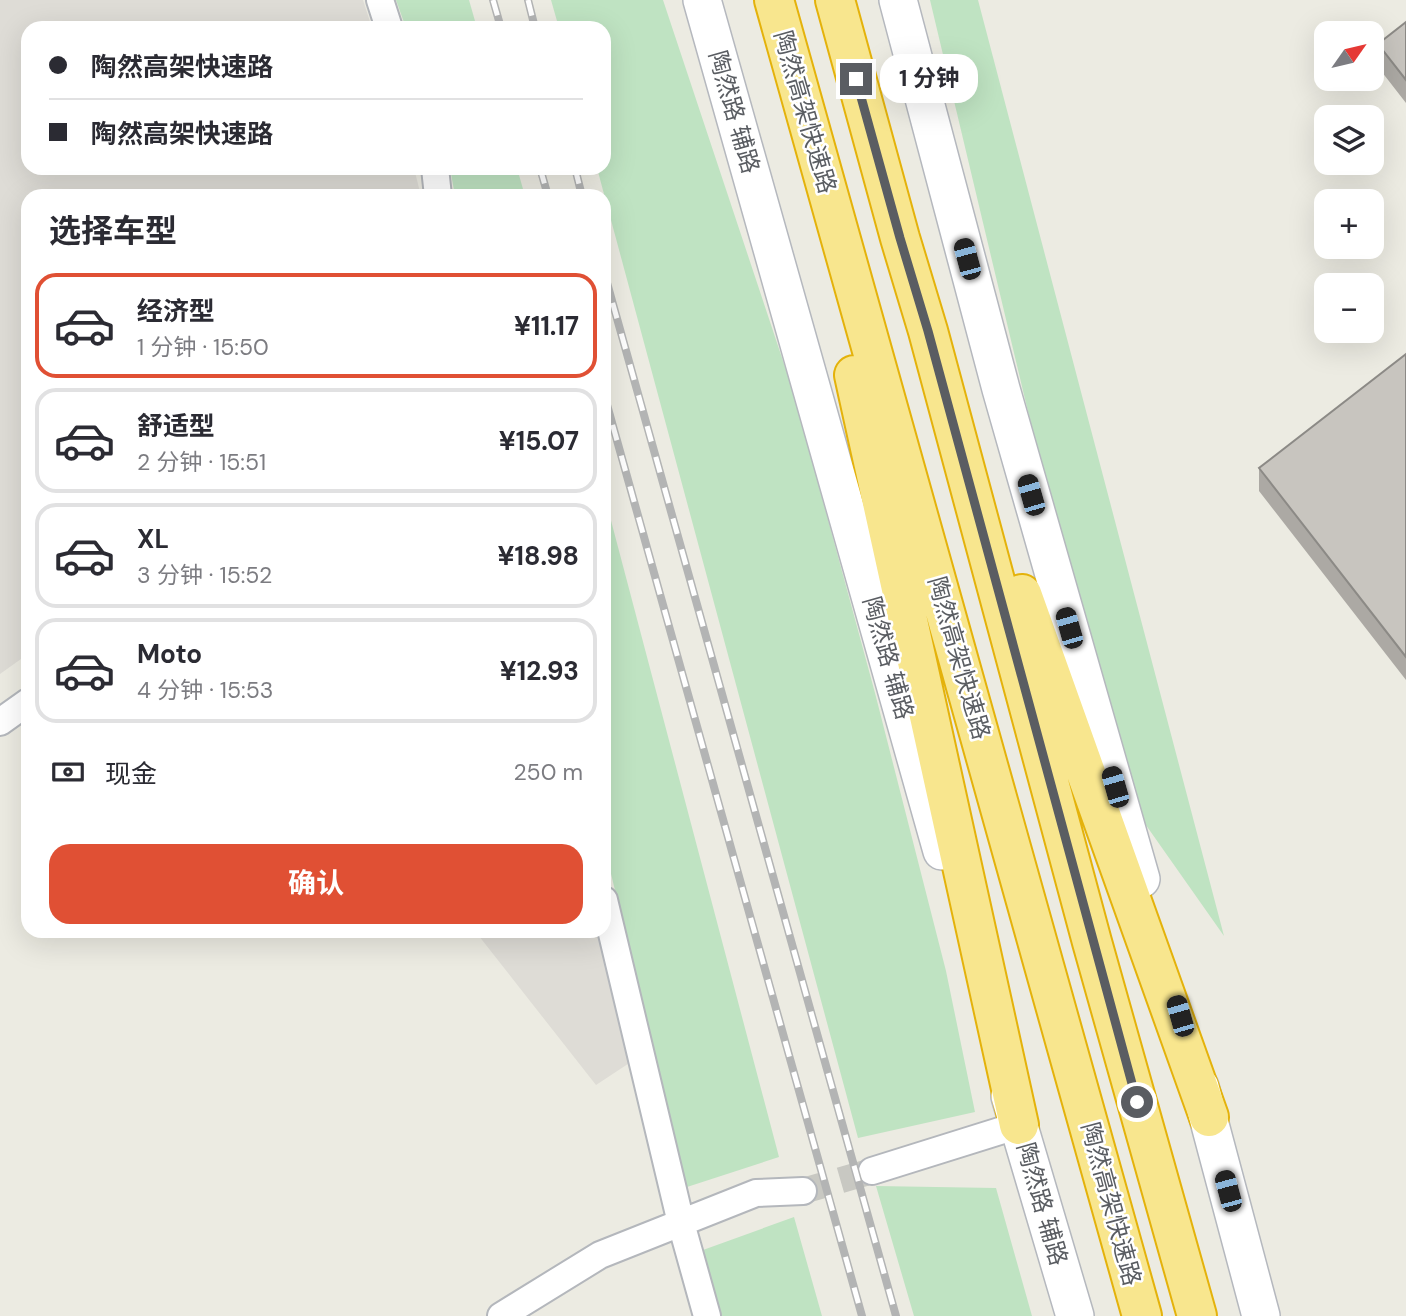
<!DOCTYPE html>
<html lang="zh">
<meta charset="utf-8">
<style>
body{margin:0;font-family:"DM Sans","Noto Sans SC",sans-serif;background:#f2f2f3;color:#2b2b33;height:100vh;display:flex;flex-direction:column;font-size:26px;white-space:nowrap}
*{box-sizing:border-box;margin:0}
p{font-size:23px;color:#7c7c81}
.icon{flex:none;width:38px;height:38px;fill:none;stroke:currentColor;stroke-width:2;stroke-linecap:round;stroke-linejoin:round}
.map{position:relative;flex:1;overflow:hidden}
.drawer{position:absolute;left:21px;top:189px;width:590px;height:749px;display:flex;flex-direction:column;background:#fff;border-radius:21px;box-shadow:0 7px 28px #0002}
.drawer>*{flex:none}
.hud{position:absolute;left:21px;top:21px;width:590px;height:154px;border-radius:21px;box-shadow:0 7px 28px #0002;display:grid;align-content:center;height:154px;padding:0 28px;background:#fff}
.needle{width:46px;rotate:56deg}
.tools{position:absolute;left:1314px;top:21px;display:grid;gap:14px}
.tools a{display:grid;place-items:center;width:70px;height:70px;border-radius:14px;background:#fff;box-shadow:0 7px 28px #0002;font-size:35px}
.end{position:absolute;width:32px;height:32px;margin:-16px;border:9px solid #5a5d62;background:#fff;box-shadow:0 0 0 4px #fff}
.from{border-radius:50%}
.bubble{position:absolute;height:49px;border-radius:21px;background:#fff;box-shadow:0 7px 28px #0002;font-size:23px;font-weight:700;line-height:49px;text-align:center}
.car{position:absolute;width:21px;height:42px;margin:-21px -10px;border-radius:9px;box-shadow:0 0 5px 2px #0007;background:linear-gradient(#222 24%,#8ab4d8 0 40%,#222 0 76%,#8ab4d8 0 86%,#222 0)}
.hud b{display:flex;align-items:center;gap:24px;height:66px;font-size:26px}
.hud b+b{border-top:2px solid #e1e1e2}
.hud i{width:18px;height:18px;background:#2b2b33}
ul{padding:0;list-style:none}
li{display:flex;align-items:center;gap:21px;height:105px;margin:0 14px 10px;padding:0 14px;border:4px solid #e1e1e2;border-radius:21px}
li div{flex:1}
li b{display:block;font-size:26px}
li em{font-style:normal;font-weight:700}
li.on{border-color:#e05034}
li>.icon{width:63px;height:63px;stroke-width:1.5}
h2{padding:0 28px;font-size:32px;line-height:84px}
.pay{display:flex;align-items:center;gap:18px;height:77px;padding:0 28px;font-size:26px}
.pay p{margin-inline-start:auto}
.primary-button{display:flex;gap:14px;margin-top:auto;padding:14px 28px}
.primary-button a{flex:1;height:80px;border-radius:21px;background:#e05034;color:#fff;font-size:28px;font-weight:700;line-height:80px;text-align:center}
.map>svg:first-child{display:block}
</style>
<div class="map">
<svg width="1406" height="1316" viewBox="0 0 1406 1316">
<rect width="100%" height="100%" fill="#ecebe2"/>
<path fill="#dedcd6" d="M0 0H363L372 28H28V168H414L421 196H28V654L0 674Z
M475 931H604L640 1056 596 1085Z"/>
<path fill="#bfe3c2" d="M396 0H469L477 28H406Z
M551 0H663L794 394 875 693 946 971 975 1112 858 1138 597 168H604V28H559Z
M930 0H978L1224 936 1110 774 1059 542Z
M450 168H517L525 196H455Z
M604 494 779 1157 687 1187 604 845Z
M876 1186 996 1188 1032 1316H914Z
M794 1217 822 1316H721L703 1250Z"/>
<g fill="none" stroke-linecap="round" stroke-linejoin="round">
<path stroke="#c8c8c2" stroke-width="26" stroke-dasharray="26 13" stroke-linecap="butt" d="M803 1191 872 1171"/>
<defs>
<path id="street" d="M380 0 389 28
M435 168 438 196
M0 722 28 702
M604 900 681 1223 707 1316
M872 1171 1019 1125
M501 1316 600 1255 756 1193 803 1191"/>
<path id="secondary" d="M702 0 942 851
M898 0 1001 389 1141 879
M1200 1087 1261 1316
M1010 1096 1075 1316"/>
<path id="highway" d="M774 0 1142 1316
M835 0 900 238 928 331 1092 942 1197 1316
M854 375 1019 1125
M1022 594 1209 1117"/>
</defs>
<use href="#street" stroke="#b4b7bc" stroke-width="30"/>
<use href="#secondary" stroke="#b5b8be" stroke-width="40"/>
<use href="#highway" stroke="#e4b20b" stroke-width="42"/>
<use href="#street" stroke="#fff" stroke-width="26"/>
<use href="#secondary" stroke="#fff" stroke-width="37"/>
<use href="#highway" stroke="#f8e68e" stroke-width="38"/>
<defs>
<path id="rail" d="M493 0 501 28
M528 0 535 28
M540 168 548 196
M575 168 582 196
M604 272 896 1316
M604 394 862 1316"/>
</defs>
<use href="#rail" stroke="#b3b4b4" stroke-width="8"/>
<use href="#rail" stroke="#fff" stroke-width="5" stroke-dasharray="16" stroke-linecap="butt"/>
</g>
<path fill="#aca9a4" d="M1406 22V103L1378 67V44Z
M1406 354V680L1259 491V468Z"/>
<path fill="#c8c5bf" stroke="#8c8a86" stroke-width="2" d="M1406 22V80L1378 44Z
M1406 354V657L1259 468Z"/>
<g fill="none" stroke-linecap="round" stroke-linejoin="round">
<path stroke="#5a5d62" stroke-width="9" d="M856 79 900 238 928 331 1137 1102"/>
</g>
<g text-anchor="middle" stroke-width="5" stroke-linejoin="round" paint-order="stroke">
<g font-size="24" fill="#5a5d62" stroke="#fff">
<text transform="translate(734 112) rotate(74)" y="8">陶然路 辅路</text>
<text transform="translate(805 112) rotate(74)" y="8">陶然高架快速路</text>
<text transform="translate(888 658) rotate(74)" y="8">陶然路 辅路</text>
<text transform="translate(959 658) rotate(74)" y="8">陶然高架快速路</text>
<text transform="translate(1042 1204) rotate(74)" y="8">陶然路 辅路</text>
<text transform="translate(1111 1204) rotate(75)" y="8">陶然高架快速路</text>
</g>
</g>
</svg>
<div class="tools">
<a><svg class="needle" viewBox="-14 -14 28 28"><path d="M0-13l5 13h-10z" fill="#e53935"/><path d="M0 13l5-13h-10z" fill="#7c7c81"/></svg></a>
<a><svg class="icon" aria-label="layers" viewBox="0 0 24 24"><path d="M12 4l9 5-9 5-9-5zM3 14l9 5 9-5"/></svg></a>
<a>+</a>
<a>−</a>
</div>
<i class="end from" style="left:1137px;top:1102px"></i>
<i class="end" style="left:856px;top:79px"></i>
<div class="bubble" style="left:880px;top:54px;width:98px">1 分钟</div>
<i class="car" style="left:967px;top:259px;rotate:345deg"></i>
<i class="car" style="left:1031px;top:495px;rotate:344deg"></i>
<i class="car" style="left:1069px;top:628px;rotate:344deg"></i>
<i class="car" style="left:1115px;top:787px;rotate:344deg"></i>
<i class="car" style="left:1180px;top:1016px;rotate:344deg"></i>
<i class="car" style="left:1228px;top:1191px;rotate:345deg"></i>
<div class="hud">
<b><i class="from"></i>陶然高架快速路</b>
<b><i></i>陶然高架快速路</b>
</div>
<section class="drawer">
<h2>选择车型</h2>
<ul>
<li class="on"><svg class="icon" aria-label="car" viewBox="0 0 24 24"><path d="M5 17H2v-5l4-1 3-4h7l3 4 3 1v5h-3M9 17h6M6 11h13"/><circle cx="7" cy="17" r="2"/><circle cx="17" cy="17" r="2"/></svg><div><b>经济型</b><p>1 分钟 · 15:50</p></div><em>¥11.17</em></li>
<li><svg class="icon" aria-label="car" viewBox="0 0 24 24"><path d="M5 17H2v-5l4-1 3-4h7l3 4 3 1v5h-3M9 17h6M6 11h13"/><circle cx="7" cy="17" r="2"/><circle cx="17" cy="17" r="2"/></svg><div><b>舒适型</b><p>2 分钟 · 15:51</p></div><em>¥15.07</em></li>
<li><svg class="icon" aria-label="car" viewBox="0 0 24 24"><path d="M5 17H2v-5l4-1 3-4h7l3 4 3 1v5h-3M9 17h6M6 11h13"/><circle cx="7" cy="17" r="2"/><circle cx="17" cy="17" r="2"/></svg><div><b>XL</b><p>3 分钟 · 15:52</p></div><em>¥18.98</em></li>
<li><svg class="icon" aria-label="car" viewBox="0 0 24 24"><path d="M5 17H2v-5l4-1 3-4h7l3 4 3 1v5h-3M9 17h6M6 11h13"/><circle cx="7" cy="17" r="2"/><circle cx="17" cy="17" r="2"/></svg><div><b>Moto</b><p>4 分钟 · 15:53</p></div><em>¥12.93</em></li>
</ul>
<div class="pay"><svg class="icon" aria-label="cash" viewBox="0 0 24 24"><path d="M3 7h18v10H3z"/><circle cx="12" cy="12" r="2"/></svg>现金<p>250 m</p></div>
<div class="primary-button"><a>确认</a></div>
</section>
</div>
